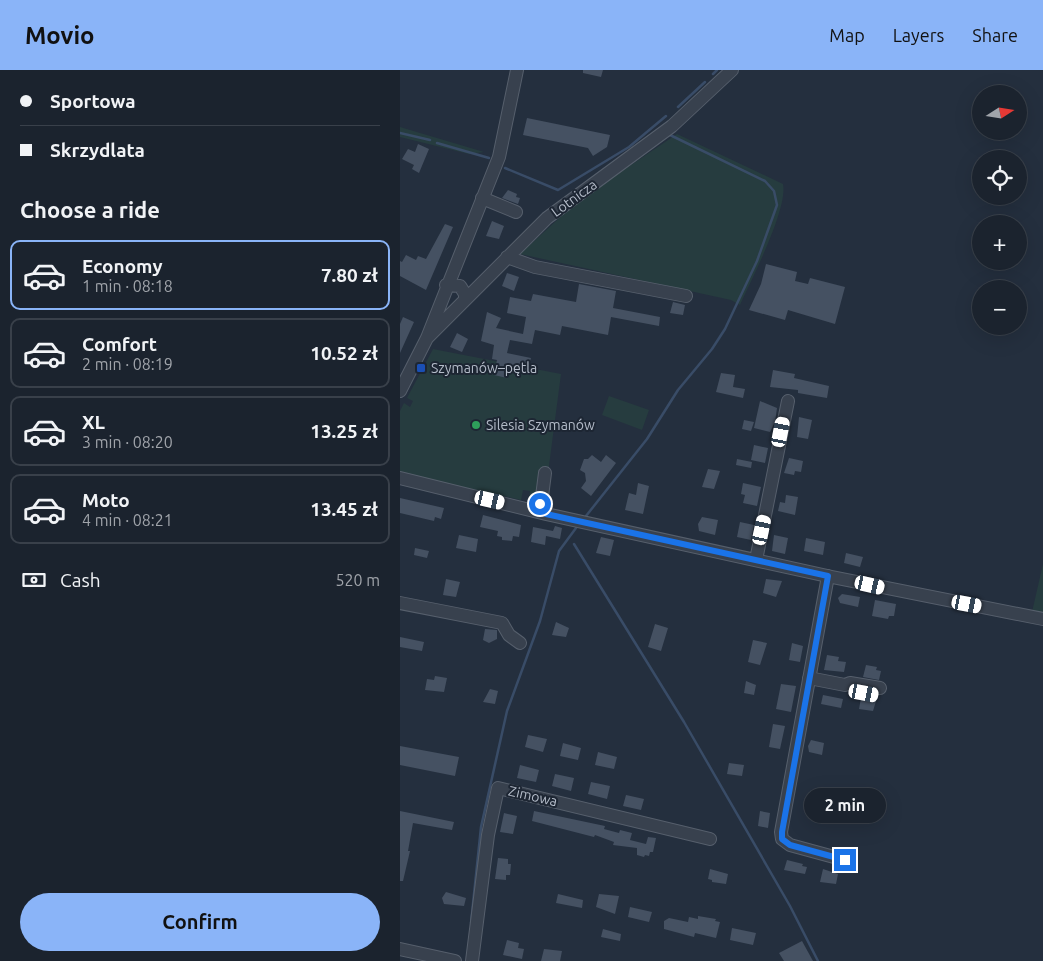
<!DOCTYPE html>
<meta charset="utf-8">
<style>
body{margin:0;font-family:Ubuntu,sans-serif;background:#282f3a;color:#f1f3f6;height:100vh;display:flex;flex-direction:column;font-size:19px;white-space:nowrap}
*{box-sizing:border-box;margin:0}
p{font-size:16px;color:#a0a4aa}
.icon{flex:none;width:28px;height:28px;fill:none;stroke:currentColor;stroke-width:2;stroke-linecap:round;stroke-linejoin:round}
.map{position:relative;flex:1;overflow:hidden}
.side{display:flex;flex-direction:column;background:#1b232e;width:400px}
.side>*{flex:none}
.banner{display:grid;align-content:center;height:110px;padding:0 20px;background:#1b232e}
.needle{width:32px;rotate:78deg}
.fabs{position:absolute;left:572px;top:15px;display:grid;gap:10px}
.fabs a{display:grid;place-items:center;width:55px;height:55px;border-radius:50%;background:#1b232e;box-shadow:0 5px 20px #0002,0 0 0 1px #39404a;font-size:25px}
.end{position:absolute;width:22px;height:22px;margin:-11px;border:6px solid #1a73e8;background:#fff;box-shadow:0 0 0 2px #fff}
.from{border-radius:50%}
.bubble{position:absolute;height:35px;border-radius:18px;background:#1b232e;box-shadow:0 5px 20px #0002,0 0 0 1px #39404a;font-size:16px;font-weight:700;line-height:35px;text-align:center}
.car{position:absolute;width:15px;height:30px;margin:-15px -8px;border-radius:6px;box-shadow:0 0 4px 1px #0007;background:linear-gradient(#fff 24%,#345 0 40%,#fff 0 76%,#345 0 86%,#fff 0)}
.banner b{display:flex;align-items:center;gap:18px;height:48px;font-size:19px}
.banner b+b{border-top:1px solid #39404a}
.banner i{width:12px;height:12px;background:#f1f3f6}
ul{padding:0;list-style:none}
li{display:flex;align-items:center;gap:15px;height:70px;margin:0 10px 8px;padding:0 10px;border:2px solid #39404a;border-radius:10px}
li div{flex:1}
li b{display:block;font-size:19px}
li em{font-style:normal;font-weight:700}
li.selected{border-color:#8ab4f8}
li>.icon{width:45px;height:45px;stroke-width:1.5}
h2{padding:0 20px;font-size:22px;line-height:60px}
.pay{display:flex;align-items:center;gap:12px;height:55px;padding:0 20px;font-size:19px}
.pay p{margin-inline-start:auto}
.button{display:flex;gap:10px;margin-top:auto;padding:10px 20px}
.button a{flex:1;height:58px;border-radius:30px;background:#8ab4f8;color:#111;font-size:20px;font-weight:700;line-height:58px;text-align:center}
header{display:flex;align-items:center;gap:30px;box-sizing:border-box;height:70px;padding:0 25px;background:#8ab4f8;color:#111}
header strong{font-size:24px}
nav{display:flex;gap:28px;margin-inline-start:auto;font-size:18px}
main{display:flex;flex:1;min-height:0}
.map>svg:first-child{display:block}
</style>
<header>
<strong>Movio</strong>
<nav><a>Map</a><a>Layers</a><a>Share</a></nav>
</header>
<main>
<section class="side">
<div class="banner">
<b><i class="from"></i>Sportowa</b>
<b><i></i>Skrzydlata</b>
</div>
<h2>Choose a ride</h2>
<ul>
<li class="selected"><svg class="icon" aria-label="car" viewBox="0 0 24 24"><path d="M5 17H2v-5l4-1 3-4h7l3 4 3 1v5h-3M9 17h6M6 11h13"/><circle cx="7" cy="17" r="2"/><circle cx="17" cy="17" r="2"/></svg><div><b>Economy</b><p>1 min · 08:18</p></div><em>7.80 zł</em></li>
<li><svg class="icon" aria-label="car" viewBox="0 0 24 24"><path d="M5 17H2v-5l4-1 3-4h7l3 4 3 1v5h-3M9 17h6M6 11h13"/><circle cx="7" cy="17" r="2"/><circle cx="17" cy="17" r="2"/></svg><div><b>Comfort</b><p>2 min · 08:19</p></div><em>10.52 zł</em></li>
<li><svg class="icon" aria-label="car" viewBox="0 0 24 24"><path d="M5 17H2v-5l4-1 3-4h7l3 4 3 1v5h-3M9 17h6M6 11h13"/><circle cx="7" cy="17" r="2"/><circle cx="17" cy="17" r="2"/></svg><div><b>XL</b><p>3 min · 08:20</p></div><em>13.25 zł</em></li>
<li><svg class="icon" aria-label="car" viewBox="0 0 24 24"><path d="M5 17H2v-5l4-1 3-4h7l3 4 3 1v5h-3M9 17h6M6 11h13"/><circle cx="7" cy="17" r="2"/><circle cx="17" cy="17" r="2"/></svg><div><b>Moto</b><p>4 min · 08:21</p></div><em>13.45 zł</em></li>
</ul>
<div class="pay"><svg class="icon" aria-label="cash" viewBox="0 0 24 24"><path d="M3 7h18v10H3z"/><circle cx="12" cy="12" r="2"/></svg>Cash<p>520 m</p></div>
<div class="button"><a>Confirm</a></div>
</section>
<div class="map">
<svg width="643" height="891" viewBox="0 0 643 891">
<rect width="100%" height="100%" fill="#242f3e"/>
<path fill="#263c3f" d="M0 57 84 82 69 84 0 67Z
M277 64 383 114C388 139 352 208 340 235L331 230 120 184 179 130Z
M33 279 161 304 144 434 129 431 130 421 123 420 121 430 0 403V341L4 333 10 337 13 331 7 328Z
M209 326 249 340 242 360 202 345Z
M643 494V544L632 542Z"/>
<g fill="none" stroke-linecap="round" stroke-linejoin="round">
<path stroke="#394c67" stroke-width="2.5" d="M313 4 317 0
M278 37 305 12
M0 63 30 70
M37 73 89 88
M105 98 158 120 229 77 266 46
M186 446 247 369 278 320 312 279 325 259 357 191 377 135 374 121 365 111 270 65
M174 474 284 652 390 836 418 891
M71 853 81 757 107 641 140 551 159 481 176 458"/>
</g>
<path fill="#455162" d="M183 0H203L201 7 183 3Z
M127 48 210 65 207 77 193 86 188 78 123 65Z
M18 74 29 79 19 103 12 99 14 95 2 89 8 79 15 82Z
M108 120 117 124 116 127 120 128 118 134 102 128Z
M92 151 104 156 99 169 86 166Z
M45 154 53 157 26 220 0 206V191L2 192 6 185 16 190 18 186 26 189Z
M366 194 397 202 395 211 408 214 410 208 445 217 435 254 388 240 385 250 349 240 361 214Z
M107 203 119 207 114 221 102 216Z
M179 214 216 221 213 238 260 247 259 256 211 247 208 265 162 256 160 265 135 260 132 274 110 270 107 283 131 288 127 301 109 299 107 308 94 305 97 290 92 289 94 275 81 271 87 242 101 248 96 258 123 264 126 247 107 243 110 227 131 231 133 224 176 232Z
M273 232 285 235 283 245 270 243Z
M3 247 14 252 0 283V254Z
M57 263 68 269 62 282 50 277Z
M373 300 395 304 394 308 429 316 427 328 398 323V320L370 317Z
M321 303 335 305 333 317 345 319 343 328 316 322Z
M360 331 377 338 375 352 370 362 354 358Z
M399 347 412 350 408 369 397 367Z
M344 350 354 352 351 361 342 359Z
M354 375 368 378 365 393 351 390Z
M192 385 201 392 206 385 216 393 191 426 181 418 186 411 185 403 180 400 184 389H188Z
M389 388 403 391 401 402 395 401 394 405 384 403Z
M337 389 352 392 351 398 336 395Z
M308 399 320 401 314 419 302 417Z
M238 413 249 416 243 444 225 440 229 423 236 425Z
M343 413 361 417 357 436 343 433 345 425 341 424Z
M386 425 398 427 395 445 378 441 380 432 385 433Z
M0 428 44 438 41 449 35 447 34 451 0 443Z
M83 445 121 455 119 467 113 466 112 471 102 470V467L97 466 98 461 80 457Z
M302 447 318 450 315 465 299 461 298 454Z
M340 452 354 455 351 470 337 467Z
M155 456 162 458 160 469 146 466 145 475 131 472 133 457 153 461Z
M59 465 78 469 76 482 56 478Z
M374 465 388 468 385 484 372 481Z
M201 467 214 470 210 486 196 483Z
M406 468 425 472 423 485 404 481Z
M15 478 29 481 27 488 14 485Z
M446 483 463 487 460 497 444 493Z
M46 509 60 512 56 527 43 525Z
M366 509 382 511 376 527 363 523Z
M442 524 460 527 458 537 440 533 438 528Z
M475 530 496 534 494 546H489L488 549 472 546Z
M156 552 169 558 166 567 152 565Z
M255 554 268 558 261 581 248 577Z
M85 559 97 560V569L89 573 83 570Z
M0 567 24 572 22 581 0 577Z
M353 570 367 573 360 595 348 592Z
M392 573 403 576 400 592 389 590Z
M427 585 439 587 438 591 446 592 444 602 424 600Z
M466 595 477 597 476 600 481 601 479 610 463 607Z
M35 606 47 608 44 622 25 620 27 609 34 610Z
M346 611 356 615 354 625 344 623Z
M381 614 396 616 391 642 376 639Z
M90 619 98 621 95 634 83 632Z
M423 625 443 629 441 638 421 634Z
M461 628 476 631 473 641 459 639Z
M373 654 385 656 380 679 369 677Z
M128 665 147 669 143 682 125 677Z
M411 670 424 673 422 685 409 682 408 676Z
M163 673 181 678 178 690 160 686Z
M0 676 59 687 55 706 0 695Z
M198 682 217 687 214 699 195 695Z
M329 693 344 695 342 706 327 704Z
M120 695 139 700 136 712 117 708Z
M155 704 174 708 171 721 152 716Z
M191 712 210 716 207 729 188 724Z
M420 720 430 721 428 735 418 733Z
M226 725 244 729 241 740 223 736Z
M0 741 54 752 52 760 13 753 8 781H10L3 811H0Z
M134 741 205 756 204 759 219 763 220 760 232 763 230 770 246 774 248 767 256 768 253 782H250L249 786 245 785 244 787 237 785V778L213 775 214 772 195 765 194 767 132 751Z
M360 741 370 743 368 758 358 756Z
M104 743 117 746 113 764 100 762Z
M98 788 108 789V794H111L110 805H106V810L95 809Z
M387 790 403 794 402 796 407 797 405 804 384 800Z
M310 799 328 804 326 814 312 812V810L308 809Z
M423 799 438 804 436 814 420 812Z
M46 822 66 828 64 836 44 834 42 828Z
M158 824 183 830 182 838 156 833Z
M199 824 219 826 215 844 196 837Z
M230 837 252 842 249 852 228 847Z
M298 846 316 849 315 851 320 852 316 868 295 863 294 867 264 859V851L269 848 288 852 289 847 298 849Z
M332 858 356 863 353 875 330 870Z
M203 859 221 864 220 871 201 867Z
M107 870 119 873 118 878 124 879 122 889 103 885Z
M402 871 413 891H384L379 883Z
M144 879 162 881 160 891H141Z"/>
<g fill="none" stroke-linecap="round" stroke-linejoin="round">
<defs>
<path id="minor" d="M82 128 116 142
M107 187 135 197 286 226
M46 215 60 216 65 224V230
M27 268 147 148 272 56 332 0
M0 321 27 268 99 87 117 0
M0 408 146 444 432 507 643 549
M140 442 145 403
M356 490 388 331
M428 506 381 762 382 769 390 775 445 790
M0 533 102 553 109 565 120 573
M409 608 445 615 450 613 480 618
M0 879 55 891
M72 891 88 765 98 718 310 769"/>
</defs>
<use href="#minor" stroke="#565f6c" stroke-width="14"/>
<use href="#minor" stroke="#38414e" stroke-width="12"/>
</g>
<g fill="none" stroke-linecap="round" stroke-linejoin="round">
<path stroke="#1a73e8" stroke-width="6" d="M140 434V442L146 444 428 506 382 762V769L390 775 445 790"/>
</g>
<rect fill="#1a4fb4" stroke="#1d2633" stroke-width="2" x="16" y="293" width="10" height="10" rx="2.5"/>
<circle fill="#2e9e5b" stroke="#1d2633" stroke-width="2" cx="76" cy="355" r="5"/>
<g text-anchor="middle" stroke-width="4" stroke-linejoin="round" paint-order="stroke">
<g font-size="14" fill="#b4bcc9" stroke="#1d2633">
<text transform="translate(174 128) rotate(-36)" y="5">Lotnicza</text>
<text transform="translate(133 726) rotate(13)" y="5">Zimowa</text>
</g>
<g font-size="14" fill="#b4bcc9" stroke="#1d2633" text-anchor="start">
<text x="31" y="303">Szymanów–pętla</text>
<text x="86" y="360">Silesia Szymanów</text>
</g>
</g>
</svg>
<div class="fabs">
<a><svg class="needle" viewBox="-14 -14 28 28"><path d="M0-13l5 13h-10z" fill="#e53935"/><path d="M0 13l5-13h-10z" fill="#a0a4aa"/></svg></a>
<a><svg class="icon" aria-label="locate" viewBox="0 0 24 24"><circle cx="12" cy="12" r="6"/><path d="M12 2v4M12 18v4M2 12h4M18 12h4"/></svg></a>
<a>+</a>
<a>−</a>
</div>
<i class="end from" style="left:140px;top:434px"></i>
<i class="end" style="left:445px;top:790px"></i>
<div class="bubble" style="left:404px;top:718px;width:82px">2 min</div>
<i class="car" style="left:381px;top:362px;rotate:11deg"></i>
<i class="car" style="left:90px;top:430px;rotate:103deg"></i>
<i class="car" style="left:362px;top:460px;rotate:12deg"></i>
<i class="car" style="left:470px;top:515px;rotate:103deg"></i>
<i class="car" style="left:567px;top:534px;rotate:101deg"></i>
<i class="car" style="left:464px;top:623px;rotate:101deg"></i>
</div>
</main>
